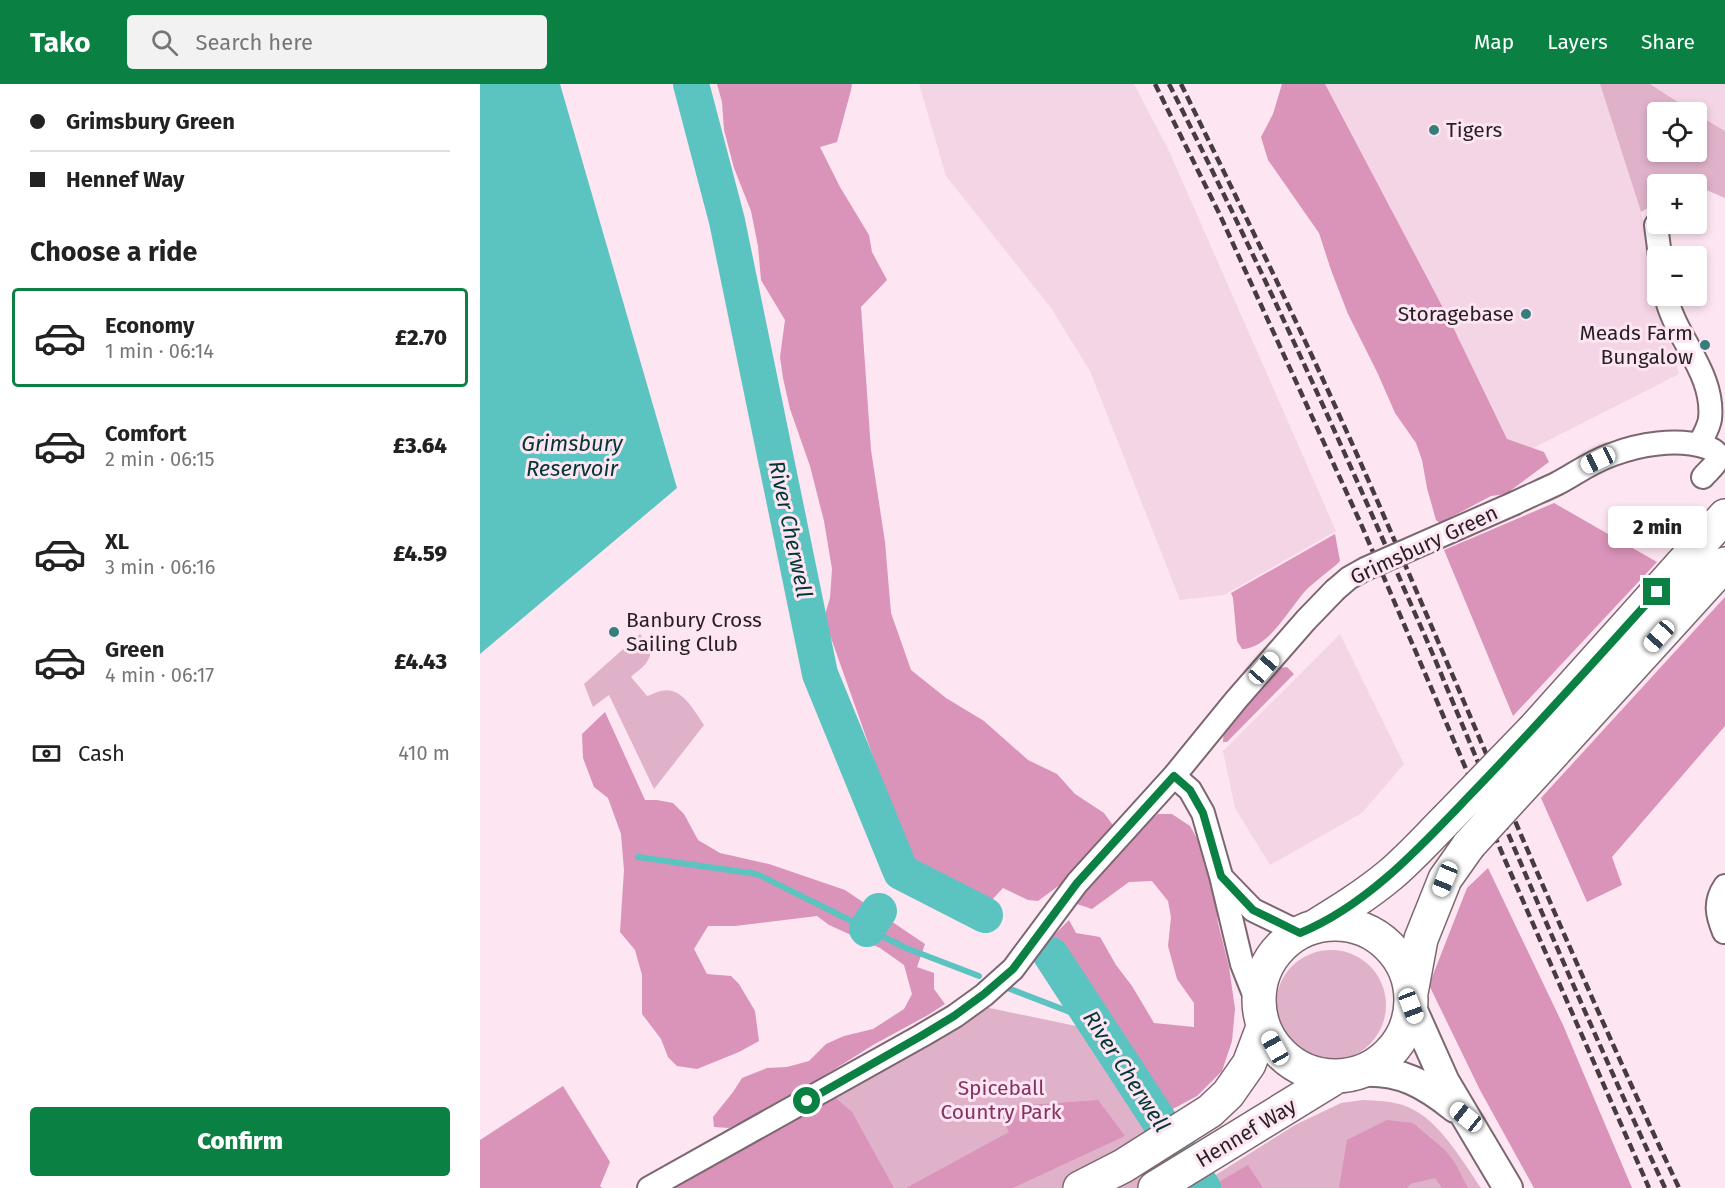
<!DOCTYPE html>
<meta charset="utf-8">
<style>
body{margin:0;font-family:"Fira Sans",sans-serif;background:#f2f2f2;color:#222;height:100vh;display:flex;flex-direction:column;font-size:22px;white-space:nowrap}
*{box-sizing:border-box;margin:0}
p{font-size:20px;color:#767676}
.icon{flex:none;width:33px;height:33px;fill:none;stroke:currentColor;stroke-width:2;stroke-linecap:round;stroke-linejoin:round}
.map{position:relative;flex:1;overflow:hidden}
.panel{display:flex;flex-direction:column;background:#fff;width:480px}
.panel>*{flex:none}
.top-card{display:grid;align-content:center;height:132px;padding:0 30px;background:#fff}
.controls{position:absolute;left:1167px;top:18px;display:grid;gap:12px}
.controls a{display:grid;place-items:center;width:60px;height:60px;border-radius:6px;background:#fff;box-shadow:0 3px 9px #0003;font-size:30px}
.end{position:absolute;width:27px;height:27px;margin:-14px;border:8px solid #0b8043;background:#fff;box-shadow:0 0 0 3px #fff}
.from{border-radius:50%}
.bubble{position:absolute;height:42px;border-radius:6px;background:#fff;box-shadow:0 3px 9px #0003;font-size:20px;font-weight:800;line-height:42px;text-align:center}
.car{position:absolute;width:18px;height:36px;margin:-18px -9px;border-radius:8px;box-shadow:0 0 4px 2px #0007;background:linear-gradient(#fff 24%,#345 0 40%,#fff 0 76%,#345 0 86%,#fff 0)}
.top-card b{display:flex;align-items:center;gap:21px;height:57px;font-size:22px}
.top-card b+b{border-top:2px solid #e0e0e0}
.top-card i{width:15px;height:15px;background:#222}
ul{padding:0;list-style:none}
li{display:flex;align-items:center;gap:18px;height:99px;margin:0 12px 9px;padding:0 18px;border:3px solid transparent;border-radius:6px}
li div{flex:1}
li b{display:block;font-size:22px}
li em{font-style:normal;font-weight:800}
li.current{border-color:#0b8043}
li>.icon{width:54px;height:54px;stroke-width:1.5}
h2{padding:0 30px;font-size:27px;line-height:72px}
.pay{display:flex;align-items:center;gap:15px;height:66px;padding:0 30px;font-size:22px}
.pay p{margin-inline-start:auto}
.cta{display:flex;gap:12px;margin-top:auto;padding:12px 30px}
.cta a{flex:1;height:69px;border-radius:6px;background:#0b8043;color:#fff;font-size:24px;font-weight:800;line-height:69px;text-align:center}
header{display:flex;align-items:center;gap:36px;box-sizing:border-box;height:84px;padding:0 30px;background:#0b8043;color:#fff}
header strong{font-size:28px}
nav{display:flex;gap:33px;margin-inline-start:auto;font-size:21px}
.search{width:420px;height:54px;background:#f2f2f2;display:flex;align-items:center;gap:15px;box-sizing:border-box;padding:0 21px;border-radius:6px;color:#767676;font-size:22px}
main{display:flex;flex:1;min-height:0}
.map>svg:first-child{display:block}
</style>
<header>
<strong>Tako</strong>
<div class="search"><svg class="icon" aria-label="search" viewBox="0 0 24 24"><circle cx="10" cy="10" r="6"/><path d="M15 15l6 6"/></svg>Search here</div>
<nav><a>Map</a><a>Layers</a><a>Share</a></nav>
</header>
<main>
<section class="panel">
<div class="top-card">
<b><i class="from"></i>Grimsbury Green</b>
<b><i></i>Hennef Way</b>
</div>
<h2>Choose a ride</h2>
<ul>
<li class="current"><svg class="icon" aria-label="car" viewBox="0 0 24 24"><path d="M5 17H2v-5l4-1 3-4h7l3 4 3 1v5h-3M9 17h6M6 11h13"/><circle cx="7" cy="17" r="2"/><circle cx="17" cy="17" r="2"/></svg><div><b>Economy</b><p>1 min · 06:14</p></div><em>£2.70</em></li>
<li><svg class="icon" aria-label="car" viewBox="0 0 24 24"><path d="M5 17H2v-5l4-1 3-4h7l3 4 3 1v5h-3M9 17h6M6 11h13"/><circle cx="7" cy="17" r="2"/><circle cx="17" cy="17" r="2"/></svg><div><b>Comfort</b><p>2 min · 06:15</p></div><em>£3.64</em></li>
<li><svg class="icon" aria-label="car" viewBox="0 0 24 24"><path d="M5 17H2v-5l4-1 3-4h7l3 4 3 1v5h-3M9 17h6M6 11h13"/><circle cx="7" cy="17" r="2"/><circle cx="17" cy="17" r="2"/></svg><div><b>XL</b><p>3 min · 06:16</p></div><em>£4.59</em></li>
<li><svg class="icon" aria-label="car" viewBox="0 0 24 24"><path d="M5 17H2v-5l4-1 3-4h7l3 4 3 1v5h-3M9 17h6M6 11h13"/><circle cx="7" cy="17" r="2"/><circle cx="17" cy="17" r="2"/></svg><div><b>Green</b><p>4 min · 06:17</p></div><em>£4.43</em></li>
</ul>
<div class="pay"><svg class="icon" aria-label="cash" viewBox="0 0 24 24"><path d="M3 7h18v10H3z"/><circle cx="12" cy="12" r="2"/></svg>Cash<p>410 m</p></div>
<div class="cta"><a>Confirm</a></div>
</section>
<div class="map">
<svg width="1245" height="1104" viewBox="0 0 1245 1104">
<rect width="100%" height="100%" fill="#fde5f1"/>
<path fill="#f4d5e5" d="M439 0H654L689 67 856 447 744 511 700 516 610 287 571 224 466 92Z
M828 0H1120L1161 128 1177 199 1178 212H1180L1199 290 1024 379Z
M1170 0H1245V47L1216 28Z
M860 550 924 680 882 729 790 781 755 724 743 667Z"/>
<path fill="#e0b2ca" d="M1120 0H1170L1214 28H1178V68H1216L1217 30 1245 47V114L1217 102 1216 100H1212L1200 96 1196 100H1178L1177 119 1161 128Z
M160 550 171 565C170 580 161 584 151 593L167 612C171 611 176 608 181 607 202 602 214 627 224 641L174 705 129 611 113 623 104 600Z
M796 921a55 55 0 1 1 110 0a55 55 0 1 1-110 0Z
M505 923 601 943 703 1104H254L295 1044Z
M883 1016C901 1017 918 1017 934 1026 961 1040 984 1079 1001 1104H715L815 1041 861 1019Z"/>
<path fill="#da93b9" d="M237 0H372L371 6 357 58 340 63 360 103 389 151 392 168 407 196 381 223 391 366 405 458 411 529 431 586 466 614 504 637 548 676 577 690 595 710 624 729 635 744 622 754 585 797 558 817 548 816 523 804 509 819 432 783 344 534 350 514 352 485 344 437 330 382 310 325 303 294 300 273 305 236 281 196 278 162 271 127 254 84 244 46 242 18Z
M802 0H845L971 239 1027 355 1064 368 1069 378 1026 410 1011 412 960 439 956 436 947 404 942 376 936 359 915 329 898 290 868 230 851 186 839 149 788 76 781 53 793 30Z
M1074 419 1177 478 1033 632 964 466Z
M855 450 860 477 856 481C846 489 836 497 827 505 810 523 789 565 762 565L757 557 753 514 751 509Z
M1245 513V642L1132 773 1142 801 1107 818 1061 714Z
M807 583 814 590 747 658H743L744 641 799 584Z
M125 628 165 716H177L193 719 204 730 218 756 240 769 289 780 365 806 445 860 437 883 454 889V905L465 920 448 931 393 961 293 1024 249 1044 234 1043 233 1033 253 1008 262 994 287 984 307 983 329 977 346 960 364 952 393 945 424 925 432 910 424 881 400 864 349 841 337 832 255 842H228L214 865 227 890 251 892 259 900 275 927 279 957 259 968 217 985 197 982 188 973 181 955 162 930V891L155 866 140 848 144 786 141 750 128 714 114 703 103 674 102 650Z
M678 730H692L710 742 722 763 734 806 738 839 749 883 755 925 752 957 742 987 717 1012 689 1027 680 1029 588 881 572 864 571 854 589 836 596 849 620 853 636 881 652 902 674 939 714 943V919L697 895 688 862 691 833 688 817 672 797 649 798 612 825 597 820 615 795 640 770 661 744Z
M1008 784 1083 941 1152 1104H1054L1000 1006 949 901 987 804Z
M83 1002 130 1078 120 1102 122 1104H0V1056Z
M350 1009 372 1028 414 1104H183Z
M618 1016 645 1052 533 1104H426L529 1048 516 1023Z
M907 1036 933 1039 965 1066 975 1079 988 1104H962L955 1094 930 1100 927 1104H859L867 1056Z
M768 1081 783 1104H728Z"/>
<path fill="#5bc4c1" d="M0 0H80L197 404 0 570Z"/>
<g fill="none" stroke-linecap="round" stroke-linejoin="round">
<path stroke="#5bc4c1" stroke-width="6" d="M158 773 277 790 426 864 499 892
M525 903 616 938"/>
<path stroke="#5bc4c1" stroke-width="36" d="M211 0 247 137 340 590 421 788 505 831
M387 845 399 827
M571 871 723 1104"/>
<defs>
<path id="minor" d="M1176 141 1180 172
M1186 212C1195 254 1235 289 1230 335 1229 343 1223 353 1219 361
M1035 419C1049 412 1064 406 1078 399 1095 390 1111 378 1131 371 1159 360 1197 354 1226 363 1232 365 1239 368 1237 375 1236 381 1227 388 1223 393
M694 692 710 706 723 729 741 792 762 880 779 923
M742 794 773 826 820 849
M1244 848C1237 831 1234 818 1245 802
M169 1104 441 952 475 932 504 911 533 885 597 799 694 692 756 616 826 536 855 506"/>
<path id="major" d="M931 922 965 998 1028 1104
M882 988C921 986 945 1000 975 1024"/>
<path id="highway" d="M1055 644 1245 432
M1074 668 1245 480
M779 916a76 76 0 1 1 152 0a76 76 0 1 1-152 0Z
M834 843C860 827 886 811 910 791 930 774 948 754 966 736
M931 909 941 855 965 795 989 761
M600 1104 643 1082 730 1027 748 1010 769 980 783 943
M675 1104 856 993"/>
</defs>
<use href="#minor" stroke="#7c6771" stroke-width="26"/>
<use href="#major" stroke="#7c6771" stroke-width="32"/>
<use href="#highway" stroke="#7c6771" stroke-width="36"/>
<use href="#minor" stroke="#fff" stroke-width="22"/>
<use href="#major" stroke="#fff" stroke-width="28"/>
<use href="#highway" stroke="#fff" stroke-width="33"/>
<path stroke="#463b41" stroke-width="4.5" stroke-dasharray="9 4.5" stroke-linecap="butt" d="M675 0 739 129 881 440 1025 776 1169 1104
M689 0C768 156 841 314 911 474 928 515 947 555 964 597 1035 767 1107 937 1185 1104
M701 0C764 129 828 259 886 391 990 628 1088 869 1199 1104"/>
<defs>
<path id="minor-bridge" d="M855 506 869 494 885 485 1035 419"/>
<path id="highway-bridge" d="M966 736 1055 644
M989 761 1074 668"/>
</defs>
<use href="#minor-bridge" stroke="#7c6771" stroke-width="26" stroke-linecap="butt"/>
<use href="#highway-bridge" stroke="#7c6771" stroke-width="36" stroke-linecap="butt"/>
<use href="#minor-bridge" stroke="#fff" stroke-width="22"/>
<use href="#highway-bridge" stroke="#fff" stroke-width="33"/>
</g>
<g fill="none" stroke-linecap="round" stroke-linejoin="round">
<path stroke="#0b8043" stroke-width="8" d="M327 1017 441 952 474 932 504 910 533 885 597 799 694 692 710 706 723 729 741 792 773 826 820 849C888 821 942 761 992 709 1055 644 1116 576 1177 508"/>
</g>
<g fill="#357e7c" stroke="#fde5f1" stroke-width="2">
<circle cx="954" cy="46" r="6"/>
<circle cx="1046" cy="230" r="6"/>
<circle cx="1225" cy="261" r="6"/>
<circle cx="134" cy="548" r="6"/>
</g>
<g text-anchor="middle" stroke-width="6" stroke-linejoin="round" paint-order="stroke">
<g font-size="21" fill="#281f24" stroke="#fde5f1" text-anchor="start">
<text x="966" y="53">Tigers</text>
<text x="1034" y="237" text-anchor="end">Storagebase</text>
<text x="1213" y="256" text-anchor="end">Meads Farm<tspan x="1213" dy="24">Bungalow</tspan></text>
<text x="146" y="543">Banbury Cross<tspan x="146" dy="24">Sailing Club</tspan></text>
</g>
<g font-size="21" fill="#281f24" stroke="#fde5f1">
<text transform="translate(944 461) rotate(-25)" y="7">Grimsbury Green</text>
<text transform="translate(766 1049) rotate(-31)" y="7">Hennef Way</text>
</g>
<g font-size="21" fill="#853364" stroke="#fde5f1">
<text x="521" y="1011">Spiceball<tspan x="521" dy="24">Country Park</tspan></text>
</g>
<g font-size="22" font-style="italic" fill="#023736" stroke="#fde5f1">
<text x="92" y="367">Grimsbury<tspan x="92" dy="25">Reservoir</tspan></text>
<text transform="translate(311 445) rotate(78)" y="8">River Cherwell</text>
<text transform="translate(647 987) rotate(57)" y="8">River Cherwell</text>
</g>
</g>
</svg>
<div class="controls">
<a><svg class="icon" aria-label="locate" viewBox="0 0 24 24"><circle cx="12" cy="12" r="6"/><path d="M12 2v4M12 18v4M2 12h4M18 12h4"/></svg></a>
<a>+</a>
<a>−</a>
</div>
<i class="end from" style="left:327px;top:1017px"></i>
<i class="end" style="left:1177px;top:508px"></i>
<div class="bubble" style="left:1128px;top:422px;width:99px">2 min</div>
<i class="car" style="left:1118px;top:376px;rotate:245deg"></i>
<i class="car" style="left:1179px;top:552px;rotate:222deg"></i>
<i class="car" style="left:784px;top:584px;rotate:41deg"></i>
<i class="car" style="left:965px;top:795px;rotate:202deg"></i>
<i class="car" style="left:931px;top:922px;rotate:159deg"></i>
<i class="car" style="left:795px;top:964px;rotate:331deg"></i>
<i class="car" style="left:986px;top:1033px;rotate:309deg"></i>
</div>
</main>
